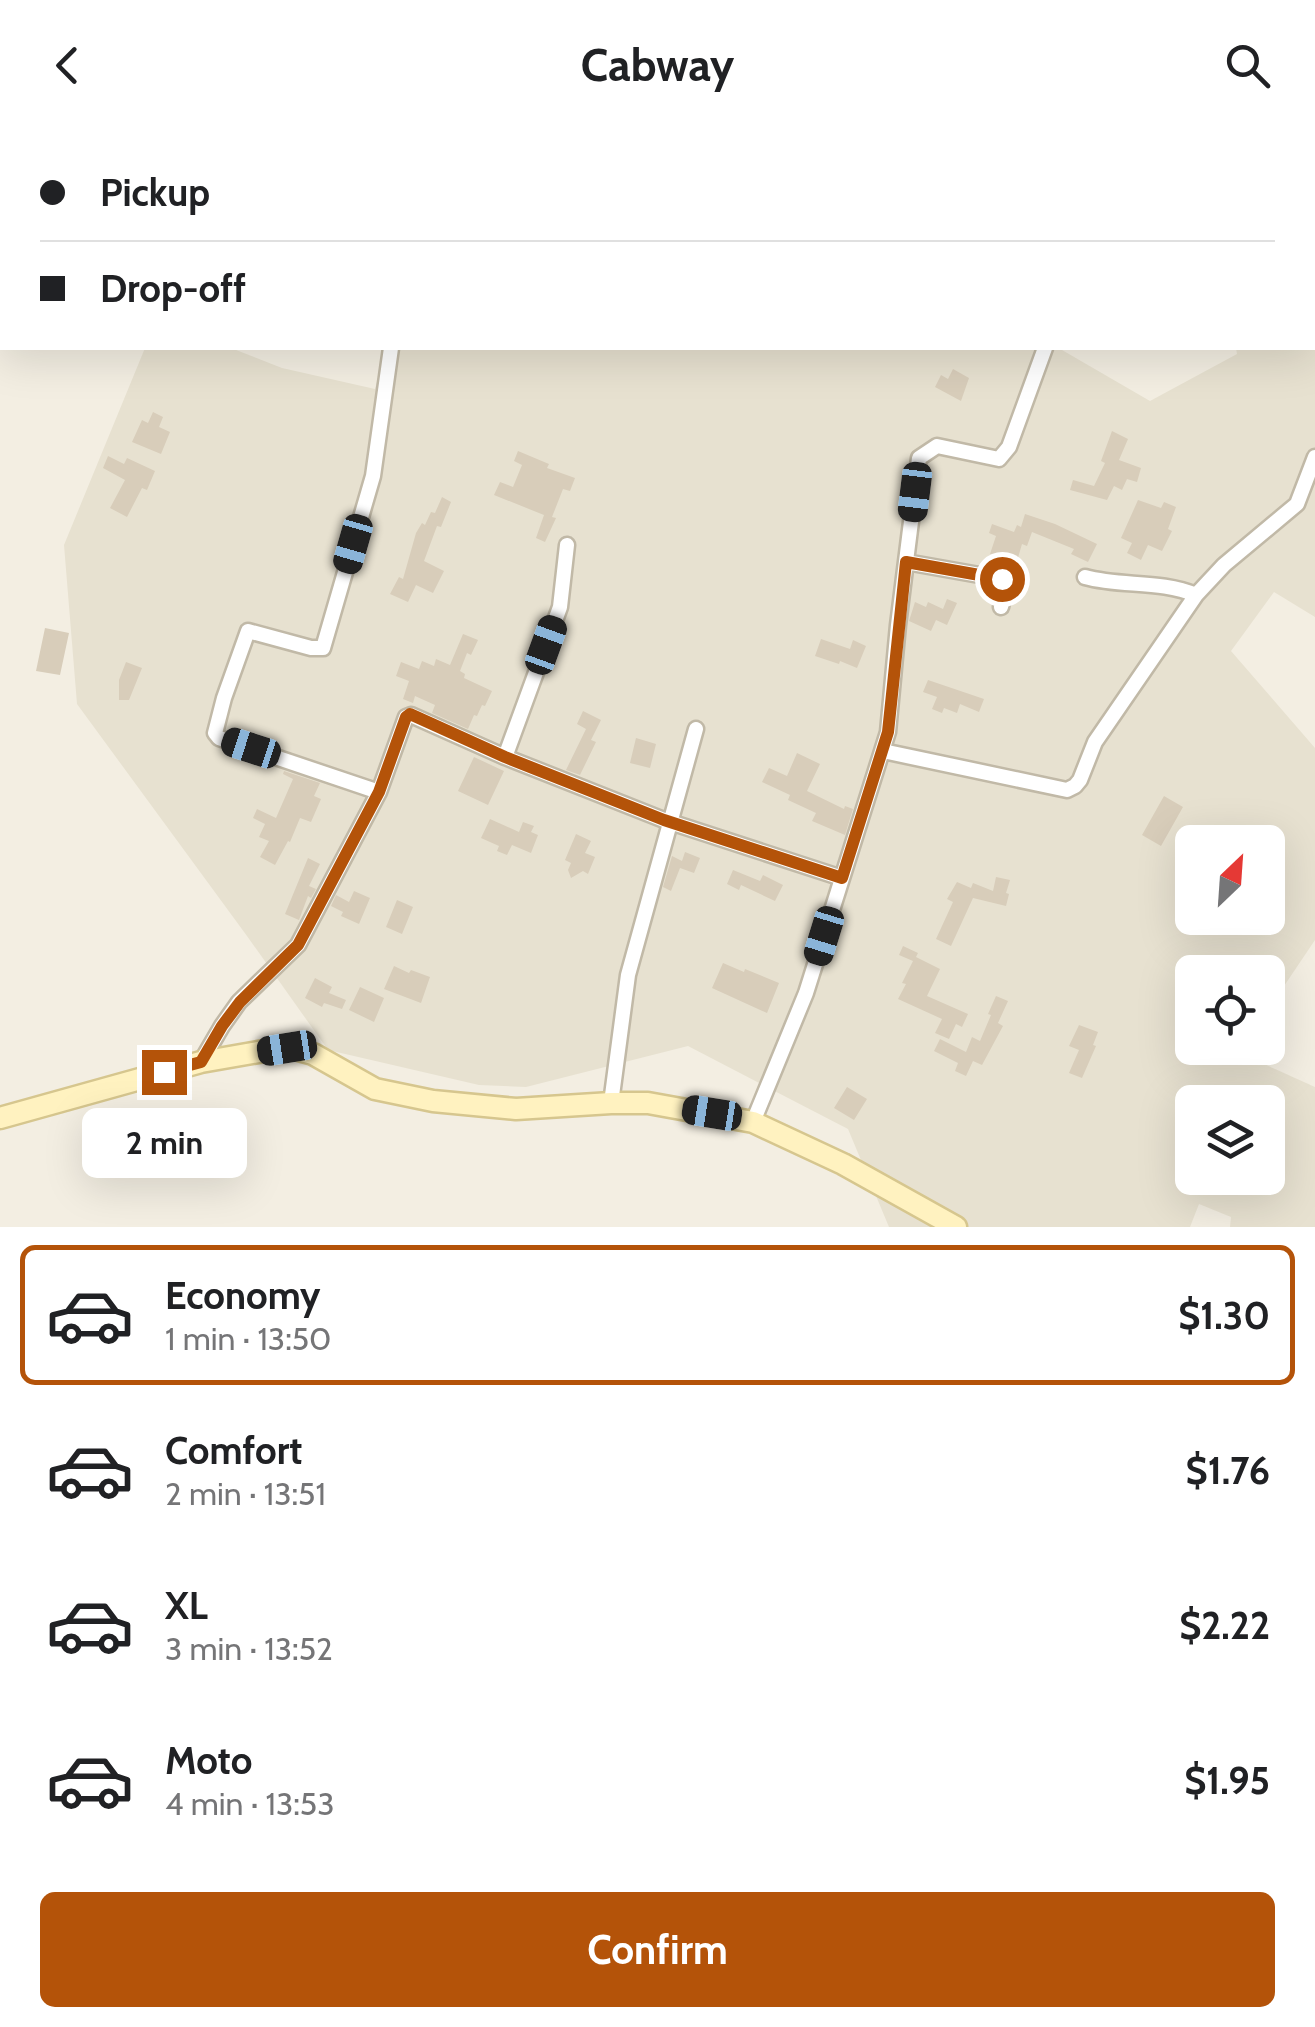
<!DOCTYPE html>
<meta charset="utf-8">
<style>
body{margin:0;font-family:Cabin,sans-serif;background:#f6f6f6;color:#202124;height:100vh;display:flex;flex-direction:column;font-size:38px;white-space:nowrap}
*{box-sizing:border-box;margin:0}
p{font-size:32px;color:#757577}
.icon{flex:none;width:55px;height:55px;fill:none;stroke:currentColor;stroke-width:2;stroke-linecap:round;stroke-linejoin:round}
.map{position:relative;height:1097px;overflow:hidden}
.details{display:flex;flex-direction:column;background:#fff;flex:1}
.details>*{flex:none}
.top-card{position:absolute;left:0px;top:0px;width:1315px;height:220px;box-shadow:0 10px 40px #0002;display:grid;align-content:center;height:220px;padding:0 40px;background:#fff}
.needle{width:65px;rotate:25deg}
.tools{position:absolute;left:1175px;top:695px;display:grid;gap:20px}
.tools a{display:grid;place-items:center;width:110px;height:110px;border-radius:15px;background:#fff;box-shadow:0 10px 40px #0002;font-size:50px}
.end{position:absolute;width:45px;height:45px;margin:-22px;border:12px solid #b45309;background:#fff;box-shadow:0 0 0 5px #fff}
.from{border-radius:50%}
.bubble{position:absolute;height:70px;border-radius:15px;background:#fff;box-shadow:0 10px 40px #0002;font-size:32px;font-weight:700;line-height:70px;text-align:center}
.car{position:absolute;width:30px;height:60px;margin:-30px -15px;border-radius:12px;box-shadow:0 0 8px 2px #0007;background:linear-gradient(#222 24%,#8ab4d8 0 40%,#222 0 76%,#8ab4d8 0 86%,#222 0)}
.top-card b{display:flex;align-items:center;gap:35px;height:95px;font-size:38px}
.top-card b+b{border-top:2px solid #e0e0e0}
.top-card i{width:25px;height:25px;background:#202124}
ul{padding:18px 0 0;list-style:none}
li{display:flex;align-items:center;gap:30px;height:140px;margin:0 20px 15px;padding:0 20px;border:5px solid transparent;border-radius:15px}
li div{flex:1}
li b{display:block;font-size:38px}
li em{font-style:normal;font-weight:700}
li.active{border-color:#b45309}
li>.icon{width:90px;height:90px;stroke-width:1.5}
.button{display:flex;gap:20px;margin-top:auto;padding:20px 40px}
.button a{flex:1;height:115px;border-radius:15px;background:#b45309;color:#fff;font-size:40px;font-weight:700;line-height:115px;text-align:center}
header{display:flex;justify-content:space-between;align-items:center;height:130px;padding:0 40px;background:#fff;font-size:45px;font-weight:700}
.map>svg:first-child{display:block}
</style>
<header><svg class="icon" aria-label="back" viewBox="0 0 24 24"><path d="M15 5l-7 7 7 7"/></svg>Cabway<svg class="icon" aria-label="search" viewBox="0 0 24 24"><circle cx="10" cy="10" r="6"/><path d="M15 15l6 6"/></svg></header>
<div class="map">
<svg width="1315" height="1097" viewBox="0 0 1315 1097">
<rect width="100%" height="100%" fill="#f3eee2"/>
<path fill="#e7e1d0" fill-rule="evenodd" d="M221 0H739L744 2H219Z
M1315 71V487L1274 462 1231 521 1315 618V810L1278 865 1268 892V842H1192V918H1257L1253 929 1315 957V1097H1230L1231 1087 1199 1074 1190 1097H889L848 999 688 916 526 957 479 955 328 920 247 806 77 574 64 415 145 218H231L282 238 375 259 386 218H1062V220L1150 271 1237 224 1236 218H1312V73ZM1192 712H1268V788H1192ZM1192 972H1268V1048H1192Z"/>
<path fill="#d8cdba" d="M953 239 969 248 961 271 935 257 941 245 948 249Z
M153 282 163 287 159 297 170 302 161 324 132 312 142 290 148 293Z
M1112 301 1128 309 1119 330 1141 338 1137 352 1127 349 1122 360 1114 356 1107 370 1070 360 1073 350 1094 356 1105 333 1101 331Z
M518 321 549 334 547 338 575 348 570 361 563 359 552 387 556 388 545 412 536 408 544 385 494 365 500 352 513 357 522 335 514 331Z
M108 326 124 334 127 328 155 341 147 360 142 358 127 387 110 378 125 350 103 338Z
M442 367 451 372 441 397 437 396 424 431 444 441 433 463 416 455 408 472 390 464 399 447 403 449 416 403 422 393 425 395 431 382 435 383Z
M1138 370 1161 378 1164 372 1176 377 1168 399 1172 401 1162 421 1148 415 1141 430 1127 423 1132 413 1121 408Z
M1025 384 1055 394 1097 414 1088 432 1071 424 1074 419 1032 402 1027 416 1022 414 1015 438 1005 435 1004 439 989 436 993 425 990 424 996 406 989 403 992 394 1014 402 1017 395 1021 397Z
M947 469 957 473 947 495 936 490 931 501 909 491 915 472 926 477 928 472 943 479Z
M45 498 69 503 60 545 36 541Z
M463 504 478 510 471 525 467 523 460 541 465 544 464 548 492 561 485 576 482 575 477 586 474 585 468 599 432 583 435 575 415 566 413 573 403 569 409 551 396 546 401 532 419 539 422 531 434 536 436 529 450 535Z
M821 509 850 519 853 510 866 516 857 538 840 531 839 534 815 526Z
M126 532 142 538 129 570H119V550Z
M928 550 984 569 979 582 960 574 957 583 944 578 942 583 932 579 937 567 923 562Z
M583 581 601 590 591 610 596 612 580 645 566 640 586 599 577 594Z
M636 608 656 614 650 638 630 633Z
M797 623 820 634 807 661 844 679 845 676 853 679 845 705 812 691 816 683 788 670 790 665 762 652 769 638 787 646Z
M474 627 504 641 488 675 458 661Z
M284 641 320 653 314 666 321 669 311 692 300 688 290 712 288 711 275 735 260 727 269 711 259 707 265 694 253 688 257 679 276 688 293 649 283 644Z
M1164 666 1183 677 1161 716 1142 705Z
M490 689 519 702 523 692 534 696 531 702 538 705 531 723 512 715 507 725 497 721 499 716 481 708Z
M576 704 591 711 585 723 595 727 588 744 583 741 571 748 568 740 571 733 565 730Z
M685 722 700 728 694 743 680 738 671 761 663 757 672 726 682 731Z
M308 728 320 734 309 756 316 759 311 768 308 766 299 790 285 784Z
M733 740 760 751 763 745 783 755 775 771 741 755 739 760 727 754Z
M996 747 1010 750 1006 763 1009 764 1006 776 973 768 951 816 936 809 953 772 947 769 957 752 971 758 973 753 993 761Z
M354 761 370 768 359 794 341 786 343 782 331 776 336 765 349 772Z
M397 770 413 777 402 804 386 797Z
M903 816 918 823 916 827 940 839 927 866 968 884 962 897 956 894 949 909 935 903 942 889 898 869 906 854 902 853 913 831 899 825Z
M723 833 744 842 745 839 779 853 767 883 712 858Z
M394 836 409 843 411 840 430 847 421 873 384 859Z
M315 848 332 857 329 863 346 870 342 879 324 873 322 877 305 868Z
M360 857 384 868 374 892 349 880Z
M996 866 1008 871 998 893 1003 896 982 935 973 931 966 946 955 941 958 933 934 921 940 909 966 922 972 907 980 911 991 885 988 884Z
M1079 895 1098 902 1093 915 1096 916 1082 948 1069 943 1079 920 1069 916Z
M847 957 867 969 854 990 834 978Z"/>
<g fill="none" stroke-linecap="round" stroke-linejoin="round">
<defs>
<path id="street" d="M423 2 424 0
M836 2 837 0
M1134 2 1136 0
M1174 2 1175 0
M906 432 1002 449 1006 456 1001 477
M1085 447C1121 457 1160 450 1196 465
M883 621 1067 660 1075 656 1080 650 1095 612 1196 465 1224 435 1297 374 1315 327
M505 627 560 477 567 415
M379 662 219 608 215 603 224 568 248 501 311 518H323L373 346 391 218
M201 932 222 896 239 872 298 815 379 662 406 587 411 585 505 627 664 690 842 748
M611 973 628 845 696 599
M753 992 806 863 888 602 898 495 919 328 937 316 999 329 1009 317 1045 218"/>
<path id="secondary" d="M0 988 201 932 287 917 313 924 375 959 433 971 516 979 611 973H648L753 992 843 1034 956 1097"/>
</defs>
<use href="#street" stroke="#c1b9a7" stroke-width="19"/>
<use href="#secondary" stroke="#d6c68e" stroke-width="25"/>
<use href="#street" stroke="#fff" stroke-width="14"/>
<use href="#secondary" stroke="#fff2c0" stroke-width="20"/>
</g>
<g fill="none" stroke-linecap="round" stroke-linejoin="round">
<path stroke="#b45309" stroke-width="12" d="M164 942 201 932 222 896 240 872 298 815 379 662 406 587 410 584 505 627 664 690 842 748 888 602 906 432 1002 449"/>
</g>
</svg>
<div class="tools">
<a><svg class="needle" viewBox="-14 -14 28 28"><path d="M0-13l5 13h-10z" fill="#e53935"/><path d="M0 13l5-13h-10z" fill="#757577"/></svg></a>
<a><svg class="icon" aria-label="locate" viewBox="0 0 24 24"><circle cx="12" cy="12" r="6"/><path d="M12 2v4M12 18v4M2 12h4M18 12h4"/></svg></a>
<a><svg class="icon" aria-label="layers" viewBox="0 0 24 24"><path d="M12 4l9 5-9 5-9-5zM3 14l9 5 9-5"/></svg></a>
</div>
<i class="end from" style="left:1002px;top:449px"></i>
<i class="end" style="left:164px;top:942px"></i>
<div class="bubble" style="left:82px;top:978px;width:165px">2 min</div>
<i class="car" style="left:915px;top:362px;rotate:187deg"></i>
<i class="car" style="left:353px;top:414px;rotate:196deg"></i>
<i class="car" style="left:546px;top:515px;rotate:20deg"></i>
<i class="car" style="left:251px;top:618px;rotate:288deg"></i>
<i class="car" style="left:824px;top:806px;rotate:197deg"></i>
<i class="car" style="left:287px;top:918px;rotate:261deg"></i>
<i class="car" style="left:712px;top:983px;rotate:279deg"></i>
<div class="top-card">
<b><i class="from"></i>Pickup</b>
<b><i></i>Drop-off</b>
</div>
</div>
<section class="details">
<ul>
<li class="active"><svg class="icon" aria-label="car" viewBox="0 0 24 24"><path d="M5 17H2v-5l4-1 3-4h7l3 4 3 1v5h-3M9 17h6M6 11h13"/><circle cx="7" cy="17" r="2"/><circle cx="17" cy="17" r="2"/></svg><div><b>Economy</b><p>1 min · 13:50</p></div><em>$1.30</em></li>
<li><svg class="icon" aria-label="car" viewBox="0 0 24 24"><path d="M5 17H2v-5l4-1 3-4h7l3 4 3 1v5h-3M9 17h6M6 11h13"/><circle cx="7" cy="17" r="2"/><circle cx="17" cy="17" r="2"/></svg><div><b>Comfort</b><p>2 min · 13:51</p></div><em>$1.76</em></li>
<li><svg class="icon" aria-label="car" viewBox="0 0 24 24"><path d="M5 17H2v-5l4-1 3-4h7l3 4 3 1v5h-3M9 17h6M6 11h13"/><circle cx="7" cy="17" r="2"/><circle cx="17" cy="17" r="2"/></svg><div><b>XL</b><p>3 min · 13:52</p></div><em>$2.22</em></li>
<li><svg class="icon" aria-label="car" viewBox="0 0 24 24"><path d="M5 17H2v-5l4-1 3-4h7l3 4 3 1v5h-3M9 17h6M6 11h13"/><circle cx="7" cy="17" r="2"/><circle cx="17" cy="17" r="2"/></svg><div><b>Moto</b><p>4 min · 13:53</p></div><em>$1.95</em></li>
</ul>
<div class="button"><a>Confirm</a></div>
</section>
